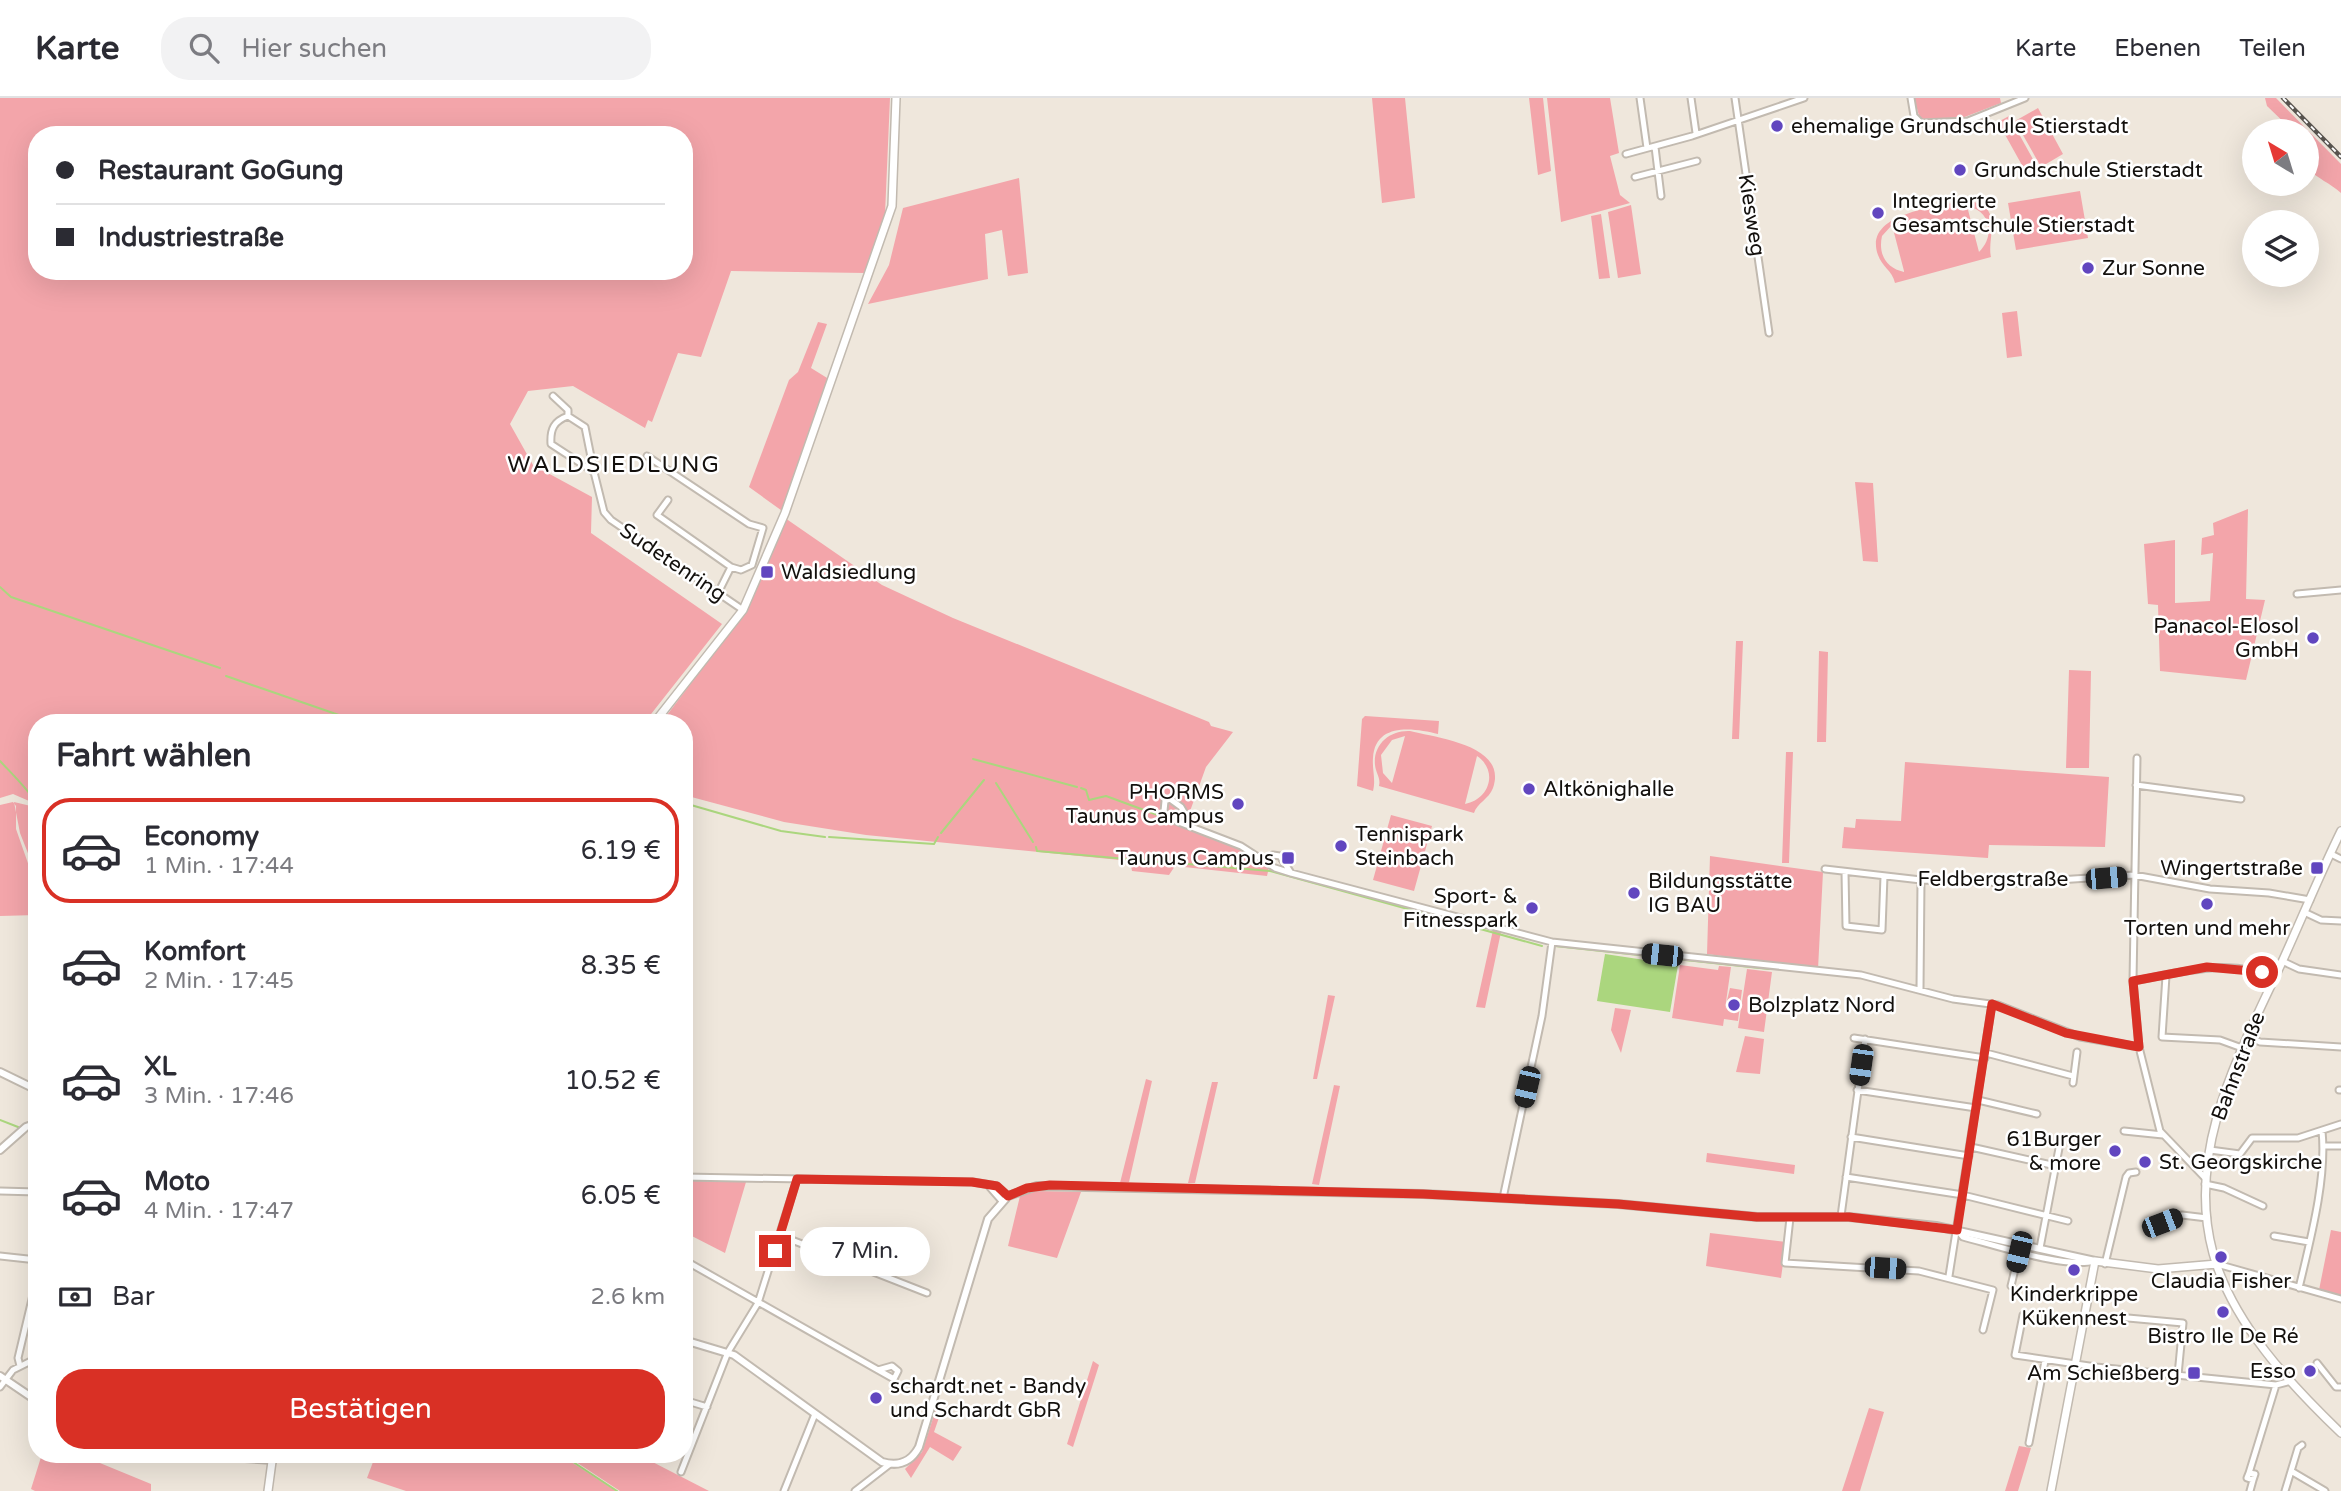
<!DOCTYPE html>
<html lang="de">
<meta charset="utf-8">
<style>
body{margin:0;font-family:"Varela Round",sans-serif;background:#f2f2f3;color:#2b2b33;height:100vh;display:flex;flex-direction:column;font-size:26px;white-space:nowrap}
*{box-sizing:border-box;margin:0}
p{font-size:23px;color:#7c7c81}
.icon{flex:none;width:38px;height:38px;fill:none;stroke:currentColor;stroke-width:2;stroke-linecap:round;stroke-linejoin:round}
.map{position:relative;flex:1;overflow:hidden}
.sheet{position:absolute;left:28px;top:616px;width:665px;height:749px;display:flex;flex-direction:column;background:#fff;border-radius:28px;box-shadow:0 7px 28px #0002}
.sheet>*{flex:none}
.guide{position:absolute;left:28px;top:28px;width:665px;height:154px;border-radius:28px;box-shadow:0 7px 28px #0002;display:grid;align-content:center;height:154px;padding:0 28px;background:#fff}
.needle{width:46px;rotate:322deg}
.controls{position:absolute;left:2242px;top:21px;display:grid;gap:14px}
.controls a{display:grid;place-items:center;width:77px;height:77px;border-radius:50%;background:#fff;box-shadow:0 7px 28px #0002;font-size:35px}
.end{position:absolute;width:32px;height:32px;margin:-16px;border:9px solid #d93025;background:#fff;box-shadow:0 0 0 4px #fff}
.from{border-radius:50%}
.bubble{position:absolute;height:49px;border-radius:24px;background:#fff;box-shadow:0 7px 28px #0002;font-size:23px;font-weight:600;line-height:49px;text-align:center}
.car{position:absolute;width:21px;height:42px;margin:-21px -10px;border-radius:9px;box-shadow:0 0 5px 2px #0007;background:linear-gradient(#222 24%,#8ab4d8 0 40%,#222 0 76%,#8ab4d8 0 86%,#222 0)}
.guide b{display:flex;align-items:center;gap:24px;height:66px;font-size:26px}
.guide b+b{border-top:2px solid #e1e1e2}
.guide i{width:18px;height:18px;background:#2b2b33}
ul{padding:0;list-style:none}
li{display:flex;align-items:center;gap:21px;height:105px;margin:0 14px 10px;padding:0 14px;border:4px solid transparent;border-radius:28px}
li div{flex:1}
li b{display:block;font-size:26px}
li em{font-style:normal;font-weight:600}
li.current{border-color:#d93025}
li>.icon{width:63px;height:63px;stroke-width:1.5}
h2{padding:0 28px;font-size:32px;line-height:84px}
.pay{display:flex;align-items:center;gap:18px;height:77px;padding:0 28px;font-size:26px}
.pay p{margin-inline-start:auto}
.primary-button{display:flex;gap:14px;margin-top:auto;padding:14px 28px}
.primary-button a{flex:1;height:80px;border-radius:28px;background:#d93025;color:#fff;font-size:28px;font-weight:600;line-height:80px;text-align:center}
header{display:flex;align-items:center;gap:42px;box-sizing:border-box;height:98px;padding:0 35px;background:#fff;border-bottom:2px solid #e1e1e2}
header strong{font-size:33px}
nav{display:flex;gap:38px;margin-inline-start:auto;font-size:24px}
.search{width:490px;height:63px;background:#f2f2f3;display:flex;align-items:center;gap:18px;box-sizing:border-box;padding:0 24px;border-radius:28px;color:#7c7c81;font-size:26px}
.map>svg:first-child{display:block}
</style>
<header>
<strong>Karte</strong>
<div class="search"><svg class="icon" aria-label="search" viewBox="0 0 24 24"><circle cx="10" cy="10" r="6"/><path d="M15 15l6 6"/></svg>Hier suchen</div>
<nav><a>Karte</a><a>Ebenen</a><a>Teilen</a></nav>
</header>
<div class="map">
<svg width="2341" height="1393" viewBox="0 0 2341 1393">
<rect width="100%" height="100%" fill="#efe7dc"/>
<path fill="#f3a5aa" fill-rule="evenodd" d="M0 0H890L885 116 866 175 731 173 701 259 678 255 652 324 648 322 645 330 573 288 528 293 510 326 533 367 592 399 591 435 722 526 644 625H37V772L35 773 20 735 14 704 35 709 36 706 13 696 0 700ZM37 37H684V173H37Z
M1372 0H1405L1415 100 1382 105Z
M1529 0H1543L1551 73 1538 77Z
M1547 0H1610L1619 55 1610 58 1620 97 1630 105 1561 124Z
M1914 0H2000L2001 5 1962 20 1920 21Z
M2265 0H2276L2341 66V95C2330 85 2318 81 2307 70L2306 33H2293L2267 8Z
M2038 10 2063 56 2041 69 2015 23Z
M2009 18 2034 63 2023 69 1998 24Z
M1019 80 1028 175 1008 178 1002 132 985 136 988 181 868 206 889 167 903 110Z
M2080 93 2088 140 2016 152 2008 105Z
M1960 103C2008 102 1986 139 1991 159L1895 185C1892 172 1882 169 1878 157 1863 116 1933 110 1960 103ZM1967 108C1990 112 1996 137 1979 154ZM1892 127 1904 173V174C1886 170 1878 156 1882 138Z
M1631 107 1641 176 1618 180 1608 114Z
M1601 116 1610 180 1599 181 1591 118Z
M2017 213 2022 258 2007 260 2002 215Z
M818 224 827 226 811 270 832 283 785 415 749 389 789 282 798 274Z
M1855 384 1873 385 1878 464 1863 463Z
M2248 411 2246 501 2265 502 2246 582 2160 573 2158 507 2148 506 2144 446 2175 442V505L2210 503 2213 455 2201 457 2202 440 2214 437 2213 425Z
M785 420 882 487 953 520 1209 624 1211 628 1233 634 1206 669 1185 727 1247 752 1270 765 1267 778 1175 768 1169 777 1132 773 1130 763 866 737 784 724 684 697V625H661L747 511Z
M1736 543H1743L1739 641H1732Z
M1819 553 1828 554 1826 644H1817Z
M2069 572 2091 573 2089 670H2066Z
M1365 618 1439 623 1438 636C1414 630 1375 624 1373 660 1372 672 1376 681 1373 693L1357 688 1362 621Z
M1410 633C1437 640 1508 647 1493 690 1489 701 1477 705 1474 715L1379 688C1381 680 1376 676 1375 667 1373 646 1390 632 1410 633ZM1405 638 1392 685 1383 675 1381 657 1392 642ZM1477 658C1499 673 1489 702 1465 706Z
M1786 654H1793L1789 765H1782Z
M1905 664 2109 679 2105 749 1989 747 1988 760 1842 750 1844 729 1855 730 1856 721 1901 723Z
M13 704 16 708V731L37 791V817L0 818V707Z
M1391 717 1432 728 1414 793 1373 782Z
M1710 758 1823 774 1818 871 1707 856Z
M1493 832 1501 834 1485 910 1476 909Z
M1680 867 1718 872 1719 868 1731 869 1725 911 1730 890 1742 892 1738 923 1724 921 1723 928 1672 920Z
M1747 871 1772 874 1764 934 1738 930Z
M1328 897 1335 898 1317 981H1313Z
M1615 910 1631 912 1621 955 1611 932Z
M1745 938 1764 941 1760 976 1736 974Z
M1146 981 1152 983 1129 1084 1120 1085Z
M1212 984H1218L1195 1085H1188Z
M1334 987 1340 988 1319 1087 1312 1086Z
M1707 1055 1795 1067 1794 1076 1706 1064Z
M693 1083 746 1084 725 1155 684 1134V1084Z
M1036 1093 1081 1094 1057 1160 1008 1148 1020 1098Z
M2331 1132 2341 1134V1197L2319 1192Z
M1710 1135 1786 1144 1781 1180 1706 1168Z
M1093 1263 1099 1267 1073 1349 1067 1346Z
M937 1308H943L934 1334 962 1349 953 1363 930 1349 911 1380 905 1371 922 1354Z
M1869 1310 1884 1314 1860 1393H1842Z
M2019 1348 2031 1350 2018 1393H2005Z
M42 1356H78L151 1386V1393H35L31 1391Z
M376 1356H559L616 1393H406L367 1380Z
M564 1356H637L709 1393H620Z"/>
<path fill="#abd67e" d="M1605 856 1678 867 1670 914 1597 903Z"/>
<g fill="none" stroke-linecap="round" stroke-linejoin="round">
<path stroke="#abd67e" stroke-width="2" d="M0 489 11 499 220 570
M226 578 362 625
M973 661 1077 689
M0 663C10 674 32 695 37 707
M996 685 1033 744
M1081 690 1086 692 1089 702 1106 698 1163 719
M684 705 781 733 825 739
M941 735 984 682
M829 739 934 746 938 739
M1036 749 1037 753 1171 765
M1176 765 1270 773 1542 848
M1555 848 1769 871
M0 1022 18 1029
M561 1356 617 1393"/>
<defs>
<path id="minor" d="M1640 0 1647 50
M1691 0 1696 35
M1735 0 1769 235
M1911 0 1914 18 1921 25 1968 23 2025 0
M1655 49 1661 98
M1626 56 1692 38 1804 0
M1635 79 1697 63
M553 298 568 312V318
M568 318 585 329 594 374 551 346C550 331 554 323 568 318Z
M647 358 749 426 763 430 752 467 741 472 731 469 718 495
M594 374 604 414 611 422 743 512
M668 402 657 417 731 469
M2297 496 2341 492
M2137 660 2133 883 2139 949 2160 1033 2206 1081
M2136 687 2241 701
M1192 728 1181 709 1170 701 1165 703 1164 713 1168 720 1241 748 1275 770 1291 775 1552 844 1861 877 1953 901 1998 907 2080 939 2139 949
M2331 756 2341 761
M1269 764 1273 757 1280 758 1291 775
M1825 771 1921 782 2015 785 2134 777 2210 791 2269 795 2310 802
M1845 774 1846 828 1882 832 1884 778
M2304 814 2321 822 2341 823
M2282 863 2299 871 2341 877
M2166 878 2162 939 2220 942 2242 950
M2133 883C2179 875 2230 859 2274 880
M1920 891 1921 782
M2247 938 2260 944 2341 949
M1854 940 1985 960
M1986 955 2073 978
M2073 985 2077 954
M1857 992 1976 1010
M2339 992H2341
M1978 1002 2037 1016
M2124 1033 2163 1037
M1851 1039 1969 1058
M2324 1048H2341
M1971 1049 2056 1068
M2210 1052 2240 1056 2252 1040H2298L2341 1026
M684 1079 973 1084 997 1088 1008 1098
M1846 1079 1963 1097 2068 1123
M2205 1086 2224 1090 2263 1108
M988 1087 1002 1103
M0 1093 37 1094
M35 1094 37 1081
M1503 1100 1542 918 1552 844
M1841 1118 1865 941
M1790 1120 1785 1165 1919 1173 1993 1192 1983 1232
M2162 1125 2182 1117 2207 1120
M1957 1132 1963 1139C1994 1147 2066 1171 2094 1163
M779 1137 927 1195
M2274 1138 2309 1144
M2040 1150 2060 1045
M817 1153 823 1135 857 1146 850 1167
M0 1158 37 1162
M684 1162 878 1272 892 1268 898 1273 894 1281 878 1272
M2105 1166 2126 1079 2129 1075 2136 1074
M2217 1166 2341 1201
M1949 1178 1992 906
M2011 1188 2019 1154
M2299 1190C2310 1143 2327 1081 2322 1033
M2023 1217 2015 1257 2096 1269 2276 1287 2291 1283
M2117 1219 2183 1225 2178 1277
M2317 1265 2336 1289H2341
M20 1268 18 1260 37 1180
M0 1289 13 1272 37 1260
M684 1302 707 1309
M2029 1345 2045 1263
M2291 1373 2325 1393
M681 1374 728 1254 758 1205 797 1081
M2249 1375 2276 1287
M2249 1375 2255 1376 2253 1382 2247 1380Z
M784 1393 815 1316
M855 1393 890 1366
M2250 1393 2253 1382
M2285 1393 2298 1350 2302 1347"/>
<path id="tertiary" d="M0 974 37 992
M0 1052 26 1029 37 1025
M684 1242 734 1257 882 1364C899 1369 911 1364 919 1349L988 1121 1008 1098 1037 1088 1423 1096 1618 1106 1757 1119H1849L1936 1128 2095 1163
M0 1278 37 1303
M186 1356 273 1362
M252 1357H266L273 1362"/>
<path id="secondary" d="M654 625 743 512 785 415 892 108 896 0
M2341 733C2320 776 2302 820 2282 864 2240 955 2185 1052 2213 1155 2232 1225 2291 1287 2341 1335
M268 1393 273 1356
M2051 1393 2095 1163 2158 1171 2217 1166"/>
</defs>
<use href="#minor" stroke="#c2bab0" stroke-width="9"/>
<use href="#tertiary" stroke="#c2bab0" stroke-width="10"/>
<use href="#secondary" stroke="#c2bab0" stroke-width="10"/>
<use href="#minor" stroke="#fff" stroke-width="5"/>
<use href="#tertiary" stroke="#fff" stroke-width="6"/>
<use href="#secondary" stroke="#fff" stroke-width="7"/>
<defs>
<path id="rail" d="M2283 0 2341 59"/>
</defs>
<use href="#rail" stroke="#59544f" stroke-width="4.5"/>
<use href="#rail" stroke="#fff" stroke-width="2" stroke-dasharray="5" stroke-linecap="butt"/>
</g>
<g fill="none" stroke-linecap="round" stroke-linejoin="round">
<path stroke="#d93025" stroke-width="9" d="M775 1153 797 1081 972 1084 997 1088 1008 1098 1027 1090 1050 1087 1423 1096 1618 1106 1757 1119H1849L1957 1132 1992 906 2066 935 2139 949 2133 883 2207 869 2262 874"/>
</g>
<g fill="#6146bf" stroke="#fff" stroke-width="2.5">
<circle cx="1777" cy="28" r="7"/>
<circle cx="1960" cy="72" r="7"/>
<circle cx="1878" cy="115" r="7"/>
<circle cx="2088" cy="170" r="7"/>
<rect x="760" y="467" width="14" height="14" rx="3.5"/>
<circle cx="2313" cy="540" r="7"/>
<circle cx="1529" cy="691" r="7"/>
<circle cx="1238" cy="706" r="7"/>
<circle cx="1341" cy="748" r="7"/>
<rect x="1281" y="753" width="14" height="14" rx="3.5"/>
<rect x="2310" y="763" width="14" height="14" rx="3.5"/>
<circle cx="1634" cy="795" r="7"/>
<circle cx="2207" cy="806" r="7"/>
<circle cx="1532" cy="810" r="7"/>
<circle cx="1734" cy="907" r="7"/>
<circle cx="2115" cy="1053" r="7"/>
<circle cx="2145" cy="1064" r="7"/>
<circle cx="2221" cy="1159" r="7"/>
<circle cx="2074" cy="1172" r="7"/>
<circle cx="2223" cy="1214" r="7"/>
<circle cx="2310" cy="1273" r="7"/>
<rect x="2187" y="1268" width="14" height="14" rx="3.5"/>
<circle cx="876" cy="1300" r="7"/>
</g>
<g text-anchor="middle" stroke-width="5" stroke-linejoin="round" paint-order="stroke">
<g font-size="21" fill="#13100d" stroke="#fff" text-anchor="start">
<text x="1791" y="35">ehemalige Grundschule Stierstadt</text>
<text x="1974" y="79">Grundschule Stierstadt</text>
<text x="1892" y="110">Integrierte<tspan x="1892" dy="24">Gesamtschule Stierstadt</tspan></text>
<text x="2102" y="177">Zur Sonne</text>
<text x="781" y="481">Waldsiedlung</text>
<text x="2299" y="535" text-anchor="end">Panacol-Elosol<tspan x="2299" dy="24">GmbH</tspan></text>
<text x="1543" y="698">Altkönighalle</text>
<text x="1224" y="701" text-anchor="end">PHORMS<tspan x="1224" dy="24">Taunus Campus</tspan></text>
<text x="1355" y="743">Tennispark<tspan x="1355" dy="24">Steinbach</tspan></text>
<text x="1274" y="767" text-anchor="end">Taunus Campus</text>
<text x="2303" y="777" text-anchor="end">Wingertstraße</text>
<text x="1648" y="790">Bildungsstätte<tspan x="1648" dy="24">IG BAU</tspan></text>
<text x="1518" y="805" text-anchor="end">Sport- &amp;<tspan x="1518" dy="24">Fitnesspark</tspan></text>
<text x="2207" y="837" text-anchor="middle">Torten und mehr</text>
<text x="1748" y="914">Bolzplatz Nord</text>
<text x="2101" y="1048" text-anchor="end">61Burger<tspan x="2101" dy="24">&amp; more</tspan></text>
<text x="2159" y="1071">St. Georgskirche</text>
<text x="2221" y="1190" text-anchor="middle">Claudia Fisher</text>
<text x="2074" y="1203" text-anchor="middle">Kinderkrippe<tspan x="2074" dy="24">Kükennest</tspan></text>
<text x="2223" y="1245" text-anchor="middle">Bistro Ile De Ré</text>
<text x="2296" y="1280" text-anchor="end">Esso</text>
<text x="2180" y="1282" text-anchor="end">Am Schießberg</text>
<text x="890" y="1295">schardt.net - Bandy<tspan x="890" dy="24">und Schardt GbR</tspan></text>
</g>
<g font-size="21" fill="#13100d" stroke="#fff">
<text transform="translate(1752 117) rotate(81)" y="7">Kiesweg</text>
<text transform="translate(673 464) rotate(34)" y="7">Sudetenring</text>
<text x="1993" y="788">Feldbergstraße</text>
<text transform="translate(2238 968) rotate(-69)" y="7">Bahnstraße</text>
</g>
<g font-size="23" letter-spacing="2" fill="#13100d" stroke="#fff">
<text x="614" y="374">WALDSIEDLUNG</text>
</g>
</g>
</svg>
<div class="controls">
<a><svg class="needle" viewBox="-14 -14 28 28"><path d="M0-13l5 13h-10z" fill="#e53935"/><path d="M0 13l5-13h-10z" fill="#7c7c81"/></svg></a>
<a><svg class="icon" aria-label="layers" viewBox="0 0 24 24"><path d="M12 4l9 5-9 5-9-5zM3 14l9 5 9-5"/></svg></a>
</div>
<i class="end from" style="left:2262px;top:874px"></i>
<i class="end" style="left:775px;top:1153px"></i>
<div class="bubble" style="left:800px;top:1129px;width:130px">7 Min.</div>
<i class="car" style="left:2106px;top:780px;rotate:85deg"></i>
<i class="car" style="left:1662px;top:857px;rotate:276deg"></i>
<i class="car" style="left:1861px;top:967px;rotate:188deg"></i>
<i class="car" style="left:1527px;top:989px;rotate:193deg"></i>
<i class="car" style="left:2162px;top:1125px;rotate:69deg"></i>
<i class="car" style="left:2019px;top:1154px;rotate:193deg"></i>
<i class="car" style="left:1885px;top:1170px;rotate:94deg"></i>
<div class="guide">
<b><i class="from"></i>Restaurant GoGung</b>
<b><i></i>Industriestraße</b>
</div>
<section class="sheet">
<h2>Fahrt wählen</h2>
<ul>
<li class="current"><svg class="icon" aria-label="car" viewBox="0 0 24 24"><path d="M5 17H2v-5l4-1 3-4h7l3 4 3 1v5h-3M9 17h6M6 11h13"/><circle cx="7" cy="17" r="2"/><circle cx="17" cy="17" r="2"/></svg><div><b>Economy</b><p>1 Min. · 17:44</p></div><em>6.19 €</em></li>
<li><svg class="icon" aria-label="car" viewBox="0 0 24 24"><path d="M5 17H2v-5l4-1 3-4h7l3 4 3 1v5h-3M9 17h6M6 11h13"/><circle cx="7" cy="17" r="2"/><circle cx="17" cy="17" r="2"/></svg><div><b>Komfort</b><p>2 Min. · 17:45</p></div><em>8.35 €</em></li>
<li><svg class="icon" aria-label="car" viewBox="0 0 24 24"><path d="M5 17H2v-5l4-1 3-4h7l3 4 3 1v5h-3M9 17h6M6 11h13"/><circle cx="7" cy="17" r="2"/><circle cx="17" cy="17" r="2"/></svg><div><b>XL</b><p>3 Min. · 17:46</p></div><em>10.52 €</em></li>
<li><svg class="icon" aria-label="car" viewBox="0 0 24 24"><path d="M5 17H2v-5l4-1 3-4h7l3 4 3 1v5h-3M9 17h6M6 11h13"/><circle cx="7" cy="17" r="2"/><circle cx="17" cy="17" r="2"/></svg><div><b>Moto</b><p>4 Min. · 17:47</p></div><em>6.05 €</em></li>
</ul>
<div class="pay"><svg class="icon" aria-label="cash" viewBox="0 0 24 24"><path d="M3 7h18v10H3z"/><circle cx="12" cy="12" r="2"/></svg>Bar<p>2.6 km</p></div>
<div class="primary-button"><a>Bestätigen</a></div>
</section>
</div>
